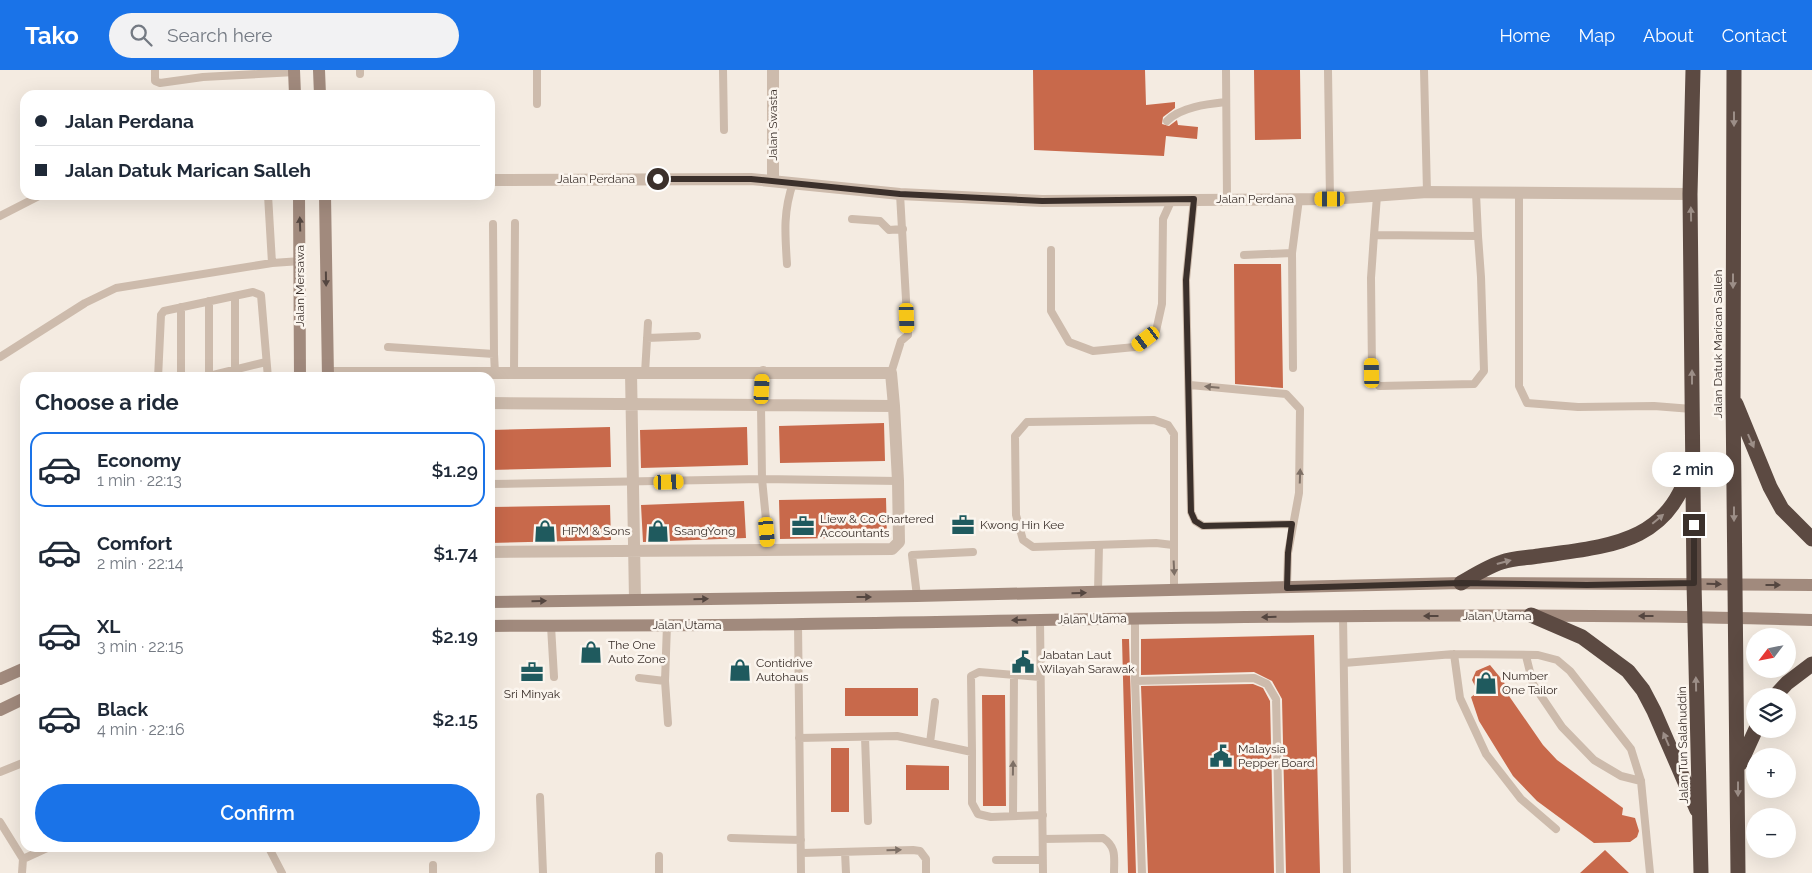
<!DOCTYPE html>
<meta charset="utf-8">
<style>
body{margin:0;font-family:Raleway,sans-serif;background:#f2f2f3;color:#1f2937;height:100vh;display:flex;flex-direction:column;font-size:19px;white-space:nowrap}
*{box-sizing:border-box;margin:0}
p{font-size:16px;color:#747a83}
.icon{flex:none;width:28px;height:28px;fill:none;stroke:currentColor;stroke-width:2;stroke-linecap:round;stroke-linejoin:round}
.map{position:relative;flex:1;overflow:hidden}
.sheet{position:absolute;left:20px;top:302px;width:475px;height:480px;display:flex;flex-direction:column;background:#fff;border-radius:15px;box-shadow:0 5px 20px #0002}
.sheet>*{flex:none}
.hud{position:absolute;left:20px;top:20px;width:475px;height:110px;border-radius:15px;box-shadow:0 5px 20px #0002;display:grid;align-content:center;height:110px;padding:0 15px;background:#fff}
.needle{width:32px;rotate:238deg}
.fabs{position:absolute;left:1746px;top:558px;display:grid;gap:10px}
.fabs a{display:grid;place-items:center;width:50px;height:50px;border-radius:50%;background:#fff;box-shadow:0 5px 20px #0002;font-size:25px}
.end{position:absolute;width:22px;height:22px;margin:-11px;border:6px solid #3b302b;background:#fff;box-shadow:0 0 0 2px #fff}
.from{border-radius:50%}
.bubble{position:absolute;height:35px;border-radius:18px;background:#fff;box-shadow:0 5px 20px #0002;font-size:16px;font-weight:600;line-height:35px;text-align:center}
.car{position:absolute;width:15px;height:30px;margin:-15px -8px;border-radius:6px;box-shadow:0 0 4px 1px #0007;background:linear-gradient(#f5c518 24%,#345 0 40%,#f5c518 0 76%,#345 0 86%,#f5c518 0)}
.hud b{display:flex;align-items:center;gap:18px;height:48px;font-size:19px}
.hud b+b{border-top:1px solid #e0e1e3}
.hud i{width:12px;height:12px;background:#1f2937}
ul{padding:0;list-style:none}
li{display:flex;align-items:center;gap:15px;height:75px;margin:0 10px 8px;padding:0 5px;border:2px solid transparent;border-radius:15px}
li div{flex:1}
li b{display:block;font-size:19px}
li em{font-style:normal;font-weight:600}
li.active{border-color:#1a73e8}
li>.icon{width:45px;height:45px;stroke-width:1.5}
h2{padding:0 15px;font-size:22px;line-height:60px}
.cta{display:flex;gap:10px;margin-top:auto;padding:10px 15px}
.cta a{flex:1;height:58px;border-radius:30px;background:#1a73e8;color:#fff;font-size:20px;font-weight:600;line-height:58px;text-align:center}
header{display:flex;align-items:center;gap:30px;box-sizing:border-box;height:70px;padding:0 25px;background:#1a73e8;color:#fff}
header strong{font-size:24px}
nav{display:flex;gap:28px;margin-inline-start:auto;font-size:18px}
.search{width:350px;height:45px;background:#f2f2f3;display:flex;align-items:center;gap:12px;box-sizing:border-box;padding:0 18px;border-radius:28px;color:#747a83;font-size:19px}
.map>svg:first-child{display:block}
</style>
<header>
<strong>Tako</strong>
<div class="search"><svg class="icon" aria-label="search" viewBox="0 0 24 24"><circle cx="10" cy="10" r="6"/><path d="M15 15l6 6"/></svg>Search here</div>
<nav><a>Home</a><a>Map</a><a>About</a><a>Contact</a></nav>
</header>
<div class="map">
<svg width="1812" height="803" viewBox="0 0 1812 803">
<rect width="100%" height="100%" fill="#f4ebe1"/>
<path fill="#c8694b" d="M1033 0H1145L1146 35 1175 32V38L1163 47 1162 54 1169 56 1177 50 1178 55 1198 57 1197 69 1166 66 1164 86 1034 80Z
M1254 0H1300L1301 69 1255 70Z
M1234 194H1281L1283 318 1235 314Z
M884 353 885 391 780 393 779 356Z
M610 357 611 397 490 400V360Z
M747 357 748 395 641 398 640 360Z
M886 428 887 467 780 469 779 430Z
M744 431 746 468 643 472 641 435Z
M610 435 611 470 490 473V437Z
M1314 565 1320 803H1286L1282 629 1272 611 1254 602 1141 605V569Z
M1122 569H1129L1136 803H1128Z
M1490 595 1504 612 1509 626 1543 675 1557 690 1623 738 1622 745 1635 748 1639 761 1637 767 1630 772 1594 773 1537 731 1513 706 1479 651 1471 627 1478 622 1472 610 1476 601Z
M1253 614 1263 618 1270 631 1274 803H1148L1141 616Z
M845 618H918V646H845Z
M982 625H1005L1006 736H983Z
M831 678H849V742H831Z
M906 695 949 696V720H906Z
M1605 780 1629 803H1580Z"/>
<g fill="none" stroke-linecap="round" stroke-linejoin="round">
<path stroke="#cdbbac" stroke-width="8" d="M155 0V11L160 13 203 7 295 2
M360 0V4
M537 0V34
M723 0 724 60
M1226 0 1227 129
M1328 0 1330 129
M1424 0 1427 122
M1167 51C1180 37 1208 34 1226 32
M1519 124V316L1527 333 1578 337 1654 336 1692 339
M268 125 272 193
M1377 126 1374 165 1478 166 1476 123
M1194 129 1186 210 1191 442 1195 451 1203 456 1292 454
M0 146 41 125
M852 149 880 151 889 160 903 159
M493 154 494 284
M1374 165 1371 208 1372 303 1374 311 1379 316 1474 314 1484 301 1481 207 1478 166
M1051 180V241L1069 272 1093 281 1135 277 1156 261 1162 234 1163 149 1172 129
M1244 185 1292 183
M787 194C785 164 783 142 793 113
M209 231V308
M647 268 697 266
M388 277 494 284 495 303
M0 287 85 233 116 218 272 193 301 191
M1293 298 1292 183 1299 129
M235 300V226
M514 302 515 153
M645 303 648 253
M891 303 901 271 908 265 900 124
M205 307 266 292
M158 308 161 245 164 241 253 222 261 225 268 308
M181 308V237
M1190 315 1286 324 1300 339 1299 423 1288 483 1287 518
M761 336 762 409 769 480
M490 414 762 409 898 411
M1173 475 1156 473 1033 477 1023 470 1016 445 1015 366 1027 352 1154 350 1168 355 1174 364V521
M1098 522 1099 475
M917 526 912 485 973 482
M1343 546 1347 803
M1135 548V611L1142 803
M1040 550 1043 803
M798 554 801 803
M667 555 665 611 668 653
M551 556 554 607
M1454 584 1460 628 1486 684 1521 729 1556 759
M1526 586 1533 614 1562 657 1594 690 1621 706 1641 711
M1344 593 1454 584 1538 585 1557 590 1570 601 1631 679 1641 711 1650 803
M639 608 665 611
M1135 611 1254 608 1267 614 1276 629 1280 803
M865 667 868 751
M799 668 897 666 972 682 971 606 979 602 1040 607
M930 673 935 632
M972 682V733L978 744 991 747 1043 745
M0 702 25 692
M540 727 543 803
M1013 746 1014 605
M0 752 23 789 22 803
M731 768 801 770
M1043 769 1103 768C1117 777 1114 788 1114 803
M269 778 282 803
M845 782 846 803
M802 783 913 780 920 781 926 789V803
M659 786V803
M23 789 47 778
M996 790H1042
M433 803V795"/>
<path stroke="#cdbbac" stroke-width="12" d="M773 0V110
M490 110 751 109 900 124 1042 131 1330 129 1427 122 1690 124
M328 303H891L894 336
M631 303 635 530
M490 333 894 336 898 411 899 472 892 479 490 482
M761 336 763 302"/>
<path stroke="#a18a7d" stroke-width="12" d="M294 0 295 25
M319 0 320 25
M299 125 300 308
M325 125 328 308
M490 532 917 526 1461 513 1812 515
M490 556C594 555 698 556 802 554 1139 549 1475 540 1812 550
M0 609 25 598
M0 640 25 628"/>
<path stroke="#5c4a42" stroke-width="15" d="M1693 0 1690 124 1694 513 1701 803
M1734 0 1733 326 1738 803
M1736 334 1770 417 1782 439 1812 469
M1461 513C1474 505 1487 497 1502 492 1513 488 1527 488 1539 486 1608 476 1670 474 1690 395
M1531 545 1582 567 1628 601 1643 620 1654 641 1697 740
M1775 626 1787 613 1812 594
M1740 694 1756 659"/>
</g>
<defs><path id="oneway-solid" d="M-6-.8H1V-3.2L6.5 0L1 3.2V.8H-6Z" transform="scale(1.25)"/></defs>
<g fill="#9c8e87">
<use href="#oneway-solid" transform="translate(1734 49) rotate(90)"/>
<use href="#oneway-solid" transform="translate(1691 144) rotate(-91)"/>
<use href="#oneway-solid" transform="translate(1733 211) rotate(90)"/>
<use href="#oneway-solid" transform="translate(1692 307) rotate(-90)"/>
<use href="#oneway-solid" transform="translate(1751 371) rotate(66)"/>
<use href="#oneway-solid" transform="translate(1734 444) rotate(90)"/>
<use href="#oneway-solid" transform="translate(1658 449) rotate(-40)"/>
<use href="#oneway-solid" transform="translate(1504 492) rotate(-15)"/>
<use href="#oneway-solid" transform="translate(1696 614) rotate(-91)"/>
<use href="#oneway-solid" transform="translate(1666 669) rotate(-113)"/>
<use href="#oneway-solid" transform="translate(1738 719) rotate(90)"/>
</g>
<g fill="#544640">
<use href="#oneway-solid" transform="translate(300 154) rotate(-92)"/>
<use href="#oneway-solid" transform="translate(326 209) rotate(89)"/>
<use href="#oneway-solid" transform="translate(1714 514) rotate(2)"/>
<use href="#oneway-solid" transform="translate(1773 515)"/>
<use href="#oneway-solid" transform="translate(1079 523) rotate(-1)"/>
<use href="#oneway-solid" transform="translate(864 527)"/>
<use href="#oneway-solid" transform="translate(701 529) rotate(-1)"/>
<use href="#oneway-solid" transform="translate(539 531) rotate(-1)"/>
<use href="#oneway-solid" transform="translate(1431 546) rotate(180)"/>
<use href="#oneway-solid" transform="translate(1646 546) rotate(-180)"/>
<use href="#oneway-solid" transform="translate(1269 547) rotate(179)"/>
<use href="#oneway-solid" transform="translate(1019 550) rotate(179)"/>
</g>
<g fill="#7d6f65">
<use href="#oneway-solid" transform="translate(1212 317) rotate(-175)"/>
<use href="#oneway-solid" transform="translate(1300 406) rotate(-88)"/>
<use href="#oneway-solid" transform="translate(1174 498) rotate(87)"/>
<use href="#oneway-solid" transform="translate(1013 698) rotate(-89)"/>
<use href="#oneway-solid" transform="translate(894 780) rotate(-2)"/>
</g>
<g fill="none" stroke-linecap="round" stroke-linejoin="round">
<path stroke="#3b302b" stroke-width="6" d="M658 109H751L900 124 1042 131 1194 129 1186 210 1191 442 1195 451 1203 456 1292 454 1288 483 1287 518 1461 513 1587 515 1694 513V455"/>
</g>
<defs>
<symbol id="office-bare" viewBox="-9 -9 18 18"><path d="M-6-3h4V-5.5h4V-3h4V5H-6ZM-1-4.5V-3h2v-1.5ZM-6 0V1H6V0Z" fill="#1f5a5e" stroke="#fbf5ee" stroke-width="2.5" paint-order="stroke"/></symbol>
<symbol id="shop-bare" viewBox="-9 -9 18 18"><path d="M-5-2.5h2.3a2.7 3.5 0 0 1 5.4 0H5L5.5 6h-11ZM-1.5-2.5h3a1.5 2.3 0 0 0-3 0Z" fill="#1f5a5e" stroke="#fbf5ee" stroke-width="2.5" paint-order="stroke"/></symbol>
<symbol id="civic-bare" viewBox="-9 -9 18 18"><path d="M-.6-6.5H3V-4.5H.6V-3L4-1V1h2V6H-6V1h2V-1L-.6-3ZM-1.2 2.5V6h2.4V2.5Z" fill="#1f5a5e" stroke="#fbf5ee" stroke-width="2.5" paint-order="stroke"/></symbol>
</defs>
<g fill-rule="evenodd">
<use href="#office-bare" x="947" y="439" width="32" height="32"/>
<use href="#office-bare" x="787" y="440" width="32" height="32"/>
<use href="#shop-bare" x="529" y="445" width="32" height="32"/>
<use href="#shop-bare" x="642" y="445" width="32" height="32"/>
<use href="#shop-bare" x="575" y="566" width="32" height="32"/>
<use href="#civic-bare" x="1007" y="576" width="32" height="32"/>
<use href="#shop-bare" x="724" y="584" width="32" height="32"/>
<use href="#office-bare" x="516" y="586" width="32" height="32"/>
<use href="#shop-bare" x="1470" y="597" width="32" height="32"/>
<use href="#civic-bare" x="1205" y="670" width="32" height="32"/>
</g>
<g text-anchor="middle" stroke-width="5" stroke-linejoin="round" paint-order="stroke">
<g font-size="12" fill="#3b302b" stroke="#fbf5ee">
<text transform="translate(773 55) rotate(-90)" y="4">Jalan Swasta</text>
<text x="596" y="113">Jalan Perdana</text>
<text x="1255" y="133">Jalan Perdana</text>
<text transform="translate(300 216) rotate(-90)" y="4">Jalan Mersawa</text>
<text transform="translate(1718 274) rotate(-90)" y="4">Jalan Datuk Marican Salleh</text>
<text x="1497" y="550">Jalan Utama</text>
<text transform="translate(1092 549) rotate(-1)" y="4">Jalan Utama</text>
<text x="687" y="559">Jalan Utama</text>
<text transform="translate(1683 675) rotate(-91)" y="4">Jalan Tun Salahuddin</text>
</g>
<g font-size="12" fill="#3b302b" stroke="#fbf5ee" text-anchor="start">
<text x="820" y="453">Liew &amp; Co Chartered<tspan x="820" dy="14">Accountants</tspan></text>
<text x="980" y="459">Kwong Hin Kee</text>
<text x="562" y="465">HPM &amp; Sons</text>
<text x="674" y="465">SsangYong</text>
<text x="608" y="579">The One<tspan x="608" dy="14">Auto Zone</tspan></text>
<text x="1040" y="589">Jabatan Laut<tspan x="1040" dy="14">Wilayah Sarawak</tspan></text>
<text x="756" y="597">Contidrive<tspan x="756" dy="14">Autohaus</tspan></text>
<text x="1502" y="610">Number<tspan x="1502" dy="14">One Tailor</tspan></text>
<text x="532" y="628" text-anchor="middle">Sri Minyak</text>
<text x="1238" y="683">Malaysia<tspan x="1238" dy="14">Pepper Board</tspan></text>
</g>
</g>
</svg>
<div class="fabs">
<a><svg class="needle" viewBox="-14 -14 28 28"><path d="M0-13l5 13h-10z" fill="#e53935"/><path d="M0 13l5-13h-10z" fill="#747a83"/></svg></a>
<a><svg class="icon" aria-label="layers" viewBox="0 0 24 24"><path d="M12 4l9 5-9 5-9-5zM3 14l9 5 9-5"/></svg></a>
<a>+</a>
<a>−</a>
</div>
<i class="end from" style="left:658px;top:109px"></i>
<i class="end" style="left:1694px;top:455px"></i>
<div class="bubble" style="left:1652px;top:382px;width:82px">2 min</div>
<i class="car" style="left:1330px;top:129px;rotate:270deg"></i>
<i class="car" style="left:907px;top:248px;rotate:178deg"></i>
<i class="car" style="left:1146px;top:269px;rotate:233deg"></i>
<i class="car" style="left:1372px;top:303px;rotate:359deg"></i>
<i class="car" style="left:762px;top:319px;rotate:3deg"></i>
<i class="car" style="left:669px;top:412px;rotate:88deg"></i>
<i class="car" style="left:767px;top:462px;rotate:175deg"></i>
<div class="hud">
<b><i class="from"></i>Jalan Perdana</b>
<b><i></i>Jalan Datuk Marican Salleh</b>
</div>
<section class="sheet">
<h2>Choose a ride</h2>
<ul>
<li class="active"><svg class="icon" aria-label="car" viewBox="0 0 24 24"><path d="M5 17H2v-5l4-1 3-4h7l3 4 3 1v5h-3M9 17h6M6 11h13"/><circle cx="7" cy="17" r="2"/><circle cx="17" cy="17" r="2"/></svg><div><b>Economy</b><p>1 min · 22:13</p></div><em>$1.29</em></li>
<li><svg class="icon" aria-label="car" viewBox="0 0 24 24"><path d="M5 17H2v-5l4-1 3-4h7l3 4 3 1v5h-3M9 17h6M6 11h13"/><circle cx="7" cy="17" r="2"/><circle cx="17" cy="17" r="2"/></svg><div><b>Comfort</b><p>2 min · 22:14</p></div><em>$1.74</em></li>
<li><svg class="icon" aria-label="car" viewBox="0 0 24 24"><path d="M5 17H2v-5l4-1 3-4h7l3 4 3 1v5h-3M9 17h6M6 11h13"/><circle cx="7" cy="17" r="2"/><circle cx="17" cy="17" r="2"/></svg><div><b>XL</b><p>3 min · 22:15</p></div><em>$2.19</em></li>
<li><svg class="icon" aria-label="car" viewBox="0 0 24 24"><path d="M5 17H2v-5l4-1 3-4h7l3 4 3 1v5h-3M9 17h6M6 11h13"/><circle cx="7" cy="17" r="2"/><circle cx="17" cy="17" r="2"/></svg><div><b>Black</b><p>4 min · 22:16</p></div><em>$2.15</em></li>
</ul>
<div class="cta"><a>Confirm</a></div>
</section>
</div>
